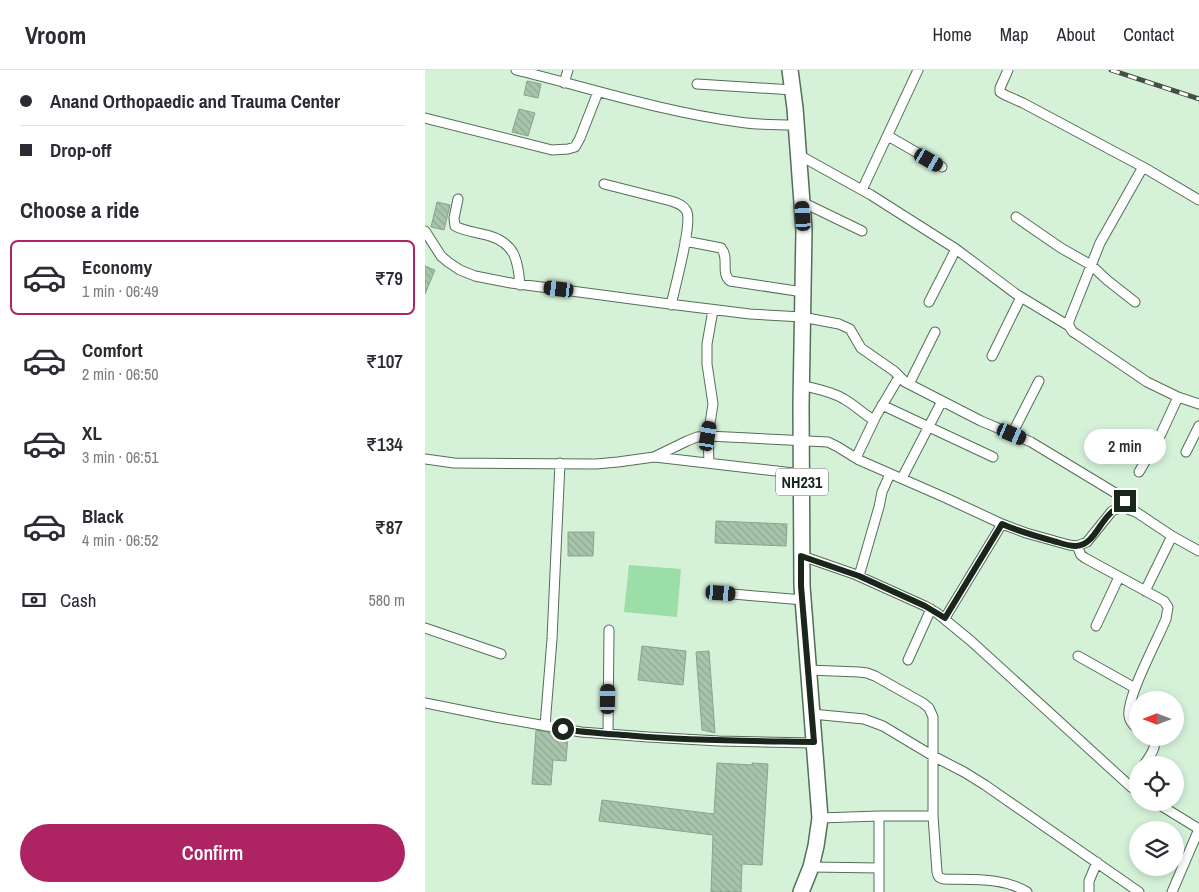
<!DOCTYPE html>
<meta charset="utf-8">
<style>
body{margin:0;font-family:"Archivo Narrow",sans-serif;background:#f7f7f7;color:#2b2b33;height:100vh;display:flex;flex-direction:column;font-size:19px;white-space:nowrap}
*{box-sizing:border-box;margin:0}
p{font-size:16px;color:#7c7c81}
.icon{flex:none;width:28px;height:28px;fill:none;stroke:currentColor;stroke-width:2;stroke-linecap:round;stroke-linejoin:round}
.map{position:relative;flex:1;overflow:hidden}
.panel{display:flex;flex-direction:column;background:#fff;width:425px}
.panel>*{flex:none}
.top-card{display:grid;align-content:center;height:110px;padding:0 20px;background:#fff}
.needle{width:32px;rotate:270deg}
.tools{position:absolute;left:704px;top:621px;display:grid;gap:10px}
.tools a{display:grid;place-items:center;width:55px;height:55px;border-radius:50%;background:#fff;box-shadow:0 2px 8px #0003;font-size:25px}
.end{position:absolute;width:22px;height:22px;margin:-11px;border:6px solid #1a251c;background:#fff;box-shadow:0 0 0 2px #fff}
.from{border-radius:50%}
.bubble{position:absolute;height:35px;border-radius:18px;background:#fff;box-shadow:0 2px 8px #0003;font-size:16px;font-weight:600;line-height:35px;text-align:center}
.car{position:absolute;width:15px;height:30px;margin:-15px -8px;border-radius:6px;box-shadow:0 0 4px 1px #0007;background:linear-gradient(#222 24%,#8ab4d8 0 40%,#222 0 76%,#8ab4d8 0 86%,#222 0)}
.top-card b{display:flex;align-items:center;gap:18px;height:48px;font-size:19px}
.top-card b+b{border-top:1px solid #e1e1e2}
.top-card i{width:12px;height:12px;background:#2b2b33}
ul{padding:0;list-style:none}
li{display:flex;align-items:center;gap:15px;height:75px;margin:0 10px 8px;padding:0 10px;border:2px solid transparent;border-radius:8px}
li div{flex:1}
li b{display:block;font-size:19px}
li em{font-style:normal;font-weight:600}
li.active{border-color:#ae2362}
li>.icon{width:45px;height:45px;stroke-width:1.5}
h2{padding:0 20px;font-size:22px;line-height:60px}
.pay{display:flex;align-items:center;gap:12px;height:55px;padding:0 20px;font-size:19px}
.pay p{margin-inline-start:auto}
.action{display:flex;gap:10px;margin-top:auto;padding:10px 20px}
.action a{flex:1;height:58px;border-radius:30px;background:#ae2362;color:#fff;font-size:20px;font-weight:600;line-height:58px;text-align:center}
header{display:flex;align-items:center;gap:30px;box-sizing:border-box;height:70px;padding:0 25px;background:#fff;border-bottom:1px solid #e1e1e2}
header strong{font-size:24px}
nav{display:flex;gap:28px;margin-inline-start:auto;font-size:18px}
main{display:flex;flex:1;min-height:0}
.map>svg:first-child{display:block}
</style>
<header>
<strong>Vroom</strong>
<nav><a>Home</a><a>Map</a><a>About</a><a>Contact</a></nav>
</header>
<main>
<section class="panel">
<div class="top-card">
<b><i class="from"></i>Anand Orthopaedic and Trauma Center</b>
<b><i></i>Drop-off</b>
</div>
<h2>Choose a ride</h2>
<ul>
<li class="active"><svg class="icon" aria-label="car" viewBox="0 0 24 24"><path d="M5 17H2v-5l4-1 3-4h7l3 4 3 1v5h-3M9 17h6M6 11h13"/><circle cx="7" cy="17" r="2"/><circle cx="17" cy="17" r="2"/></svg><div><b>Economy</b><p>1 min · 06:49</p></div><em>₹79</em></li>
<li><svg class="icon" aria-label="car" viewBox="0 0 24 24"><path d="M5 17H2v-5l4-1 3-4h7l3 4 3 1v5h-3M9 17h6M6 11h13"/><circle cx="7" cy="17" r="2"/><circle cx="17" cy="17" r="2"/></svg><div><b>Comfort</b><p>2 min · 06:50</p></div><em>₹107</em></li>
<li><svg class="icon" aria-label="car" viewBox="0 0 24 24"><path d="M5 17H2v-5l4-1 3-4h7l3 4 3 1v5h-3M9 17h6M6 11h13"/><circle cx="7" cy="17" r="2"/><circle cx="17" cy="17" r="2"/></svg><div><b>XL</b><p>3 min · 06:51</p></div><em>₹134</em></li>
<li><svg class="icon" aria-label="car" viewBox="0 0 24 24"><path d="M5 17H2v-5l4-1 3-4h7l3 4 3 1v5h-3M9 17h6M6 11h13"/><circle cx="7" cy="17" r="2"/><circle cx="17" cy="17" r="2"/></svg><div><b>Black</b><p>4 min · 06:52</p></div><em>₹87</em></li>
</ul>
<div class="pay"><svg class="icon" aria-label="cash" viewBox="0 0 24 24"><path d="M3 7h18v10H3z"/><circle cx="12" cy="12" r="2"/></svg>Cash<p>580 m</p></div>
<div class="action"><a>Confirm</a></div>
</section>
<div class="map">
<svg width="774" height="822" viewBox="0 0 774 822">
<defs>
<pattern id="building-back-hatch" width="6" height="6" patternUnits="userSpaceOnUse" patternTransform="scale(1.25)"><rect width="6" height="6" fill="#a8c4ab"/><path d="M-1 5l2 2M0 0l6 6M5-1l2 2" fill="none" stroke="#90a893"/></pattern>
</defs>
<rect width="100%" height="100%" fill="#d5f2d9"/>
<path fill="#9cdea7" d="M204 495 256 499 252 547 199 542Z"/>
<path fill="url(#building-back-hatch)" stroke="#89a48c" d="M102 11 116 14 113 28 99 25Z
M94 39 110 43 103 66 87 62Z
M12 132 25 135 19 160 6 157Z
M0 196 10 200 0 224Z
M291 451 362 454 361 476 290 473Z
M143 462H169L168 486H143Z
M217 576 261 581 258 615 213 610Z
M284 581 290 663 277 660 271 582Z
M111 660 143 666 141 691 128 690 126 715 107 714Z
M292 693 327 695V693L343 694 337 795 317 794 316 822H286L288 765 174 751 177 730 289 744Z"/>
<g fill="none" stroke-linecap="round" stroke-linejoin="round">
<defs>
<path id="minor" d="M91 0C165 18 238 42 314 52 333 55 352 55 372 55
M583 0 575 18V22L580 25 598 33 718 97 774 130
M139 13 143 0
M272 14 368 20
M0 48 127 80 143 79 150 77 155 68 173 22
M463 66 517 97
M374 85 446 125 531 179 591 224 644 256
M718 97 675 173 644 251V256L648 262 653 265 722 312 753 327 774 334
M179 114 246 131C252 133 259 135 262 142 267 155 250 217 246 235
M437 120 493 0
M33 129 29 148 30 156C41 162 53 162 65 166 90 174 93 190 95 215
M377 132 437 161
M591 147 636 178 666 195 682 210 710 232
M0 161 16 186 23 192 35 200 50 206 86 213 252 235 325 244 377 247 414 254 425 259 436 278 469 301 480 312 556 351 606 372 692 424 699 431 704 438
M260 171 296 178C305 188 295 202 305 211L378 222
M504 232 531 179
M567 286 596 227
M484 314 510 262
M376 315C390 319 406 321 419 329 430 335 438 344 449 350
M457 335 568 387
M587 364 614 311
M761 382 774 356
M230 387 377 404
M431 388 451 346 474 307
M0 389 29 393 171 394 193 392 229 387 262 371 272 367 283 366 403 372 413 377 434 390 521 428 577 454 601 463 644 475 652 476 662 472 687 441 697 437 711 442 747 466 774 481
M284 393 283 366 288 334 282 294V274L288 240
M714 402 736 364 753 327
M477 408 517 331
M652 476 656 485 660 488 739 531 743 537 741 549C733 569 701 628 704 646 705 652 708 655 712 658
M377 486 429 504 500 536 512 543 546 571 706 717 712 721
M434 506 454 437 457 422 465 404
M720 521 747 466
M296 523 378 530
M520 548 577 454
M671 556 694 507
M0 558 76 584
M653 586 710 618
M483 590 506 539
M383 600 434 602 442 603 450 606 498 633 504 638 508 647V746L512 802C513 807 514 808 519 809 547 810 578 807 602 822
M0 633 70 647 156 662 223 667 294 671 389 673
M387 644 439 649 458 656 508 686 539 702 560 715 714 822
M120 656 127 569 135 393
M183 664 184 560
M719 695C724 687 733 677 728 668
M706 717 712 706
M730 732 774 759
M454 746V822
M395 748 454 746H508
M386 797 454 798
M664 822V811L672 792
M747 822 774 759"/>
<path id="trunk" d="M365 0 370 38 379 160 376 336 377 516 395 748 391 776 386 797 376 822"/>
</defs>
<use href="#minor" stroke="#546e58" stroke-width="11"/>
<use href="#trunk" stroke="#546e58" stroke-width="18"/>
<use href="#minor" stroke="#fff" stroke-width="9"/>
<use href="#trunk" stroke="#fff" stroke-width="15"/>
<defs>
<path id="rail" d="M686 0 774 29"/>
</defs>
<use href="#rail" stroke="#425144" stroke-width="5"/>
<use href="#rail" stroke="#fff" stroke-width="3" stroke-dasharray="9" stroke-linecap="butt"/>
</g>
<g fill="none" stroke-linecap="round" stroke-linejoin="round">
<path stroke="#1a251c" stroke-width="6" d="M138 659C162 663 187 664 211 666 270 671 330 671 389 672L376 516V486L434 506 500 536 520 548 577 454C595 462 614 467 632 472 638 474 645 476 651 476 675 475 677 432 704 438L700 431"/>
</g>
<g text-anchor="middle" stroke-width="4" stroke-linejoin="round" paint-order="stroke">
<rect fill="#fff" stroke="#5f6660" stroke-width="1" x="351" y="398.5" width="52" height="27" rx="4"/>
<g font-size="16" font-weight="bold" fill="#1a251c">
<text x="377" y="418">NH231</text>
</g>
</g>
</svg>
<div class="tools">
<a><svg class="needle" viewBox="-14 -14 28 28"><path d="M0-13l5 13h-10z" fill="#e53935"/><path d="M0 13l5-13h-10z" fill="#7c7c81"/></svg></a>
<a><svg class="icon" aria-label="locate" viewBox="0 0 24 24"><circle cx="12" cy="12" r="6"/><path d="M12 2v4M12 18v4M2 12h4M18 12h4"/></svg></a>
<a><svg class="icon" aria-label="layers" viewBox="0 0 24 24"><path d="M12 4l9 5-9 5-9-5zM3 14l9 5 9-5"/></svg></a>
</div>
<i class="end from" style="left:138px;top:659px"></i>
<i class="end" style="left:700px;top:431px"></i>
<div class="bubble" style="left:659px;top:359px;width:82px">2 min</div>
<i class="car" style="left:504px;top:90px;rotate:120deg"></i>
<i class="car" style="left:378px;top:146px;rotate:356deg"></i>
<i class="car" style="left:134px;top:219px;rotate:277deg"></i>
<i class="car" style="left:587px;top:364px;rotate:113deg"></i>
<i class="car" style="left:283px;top:366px;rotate:9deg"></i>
<i class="car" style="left:296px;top:523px;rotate:94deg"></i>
<i class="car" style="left:183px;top:629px;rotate:1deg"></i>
</div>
</main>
